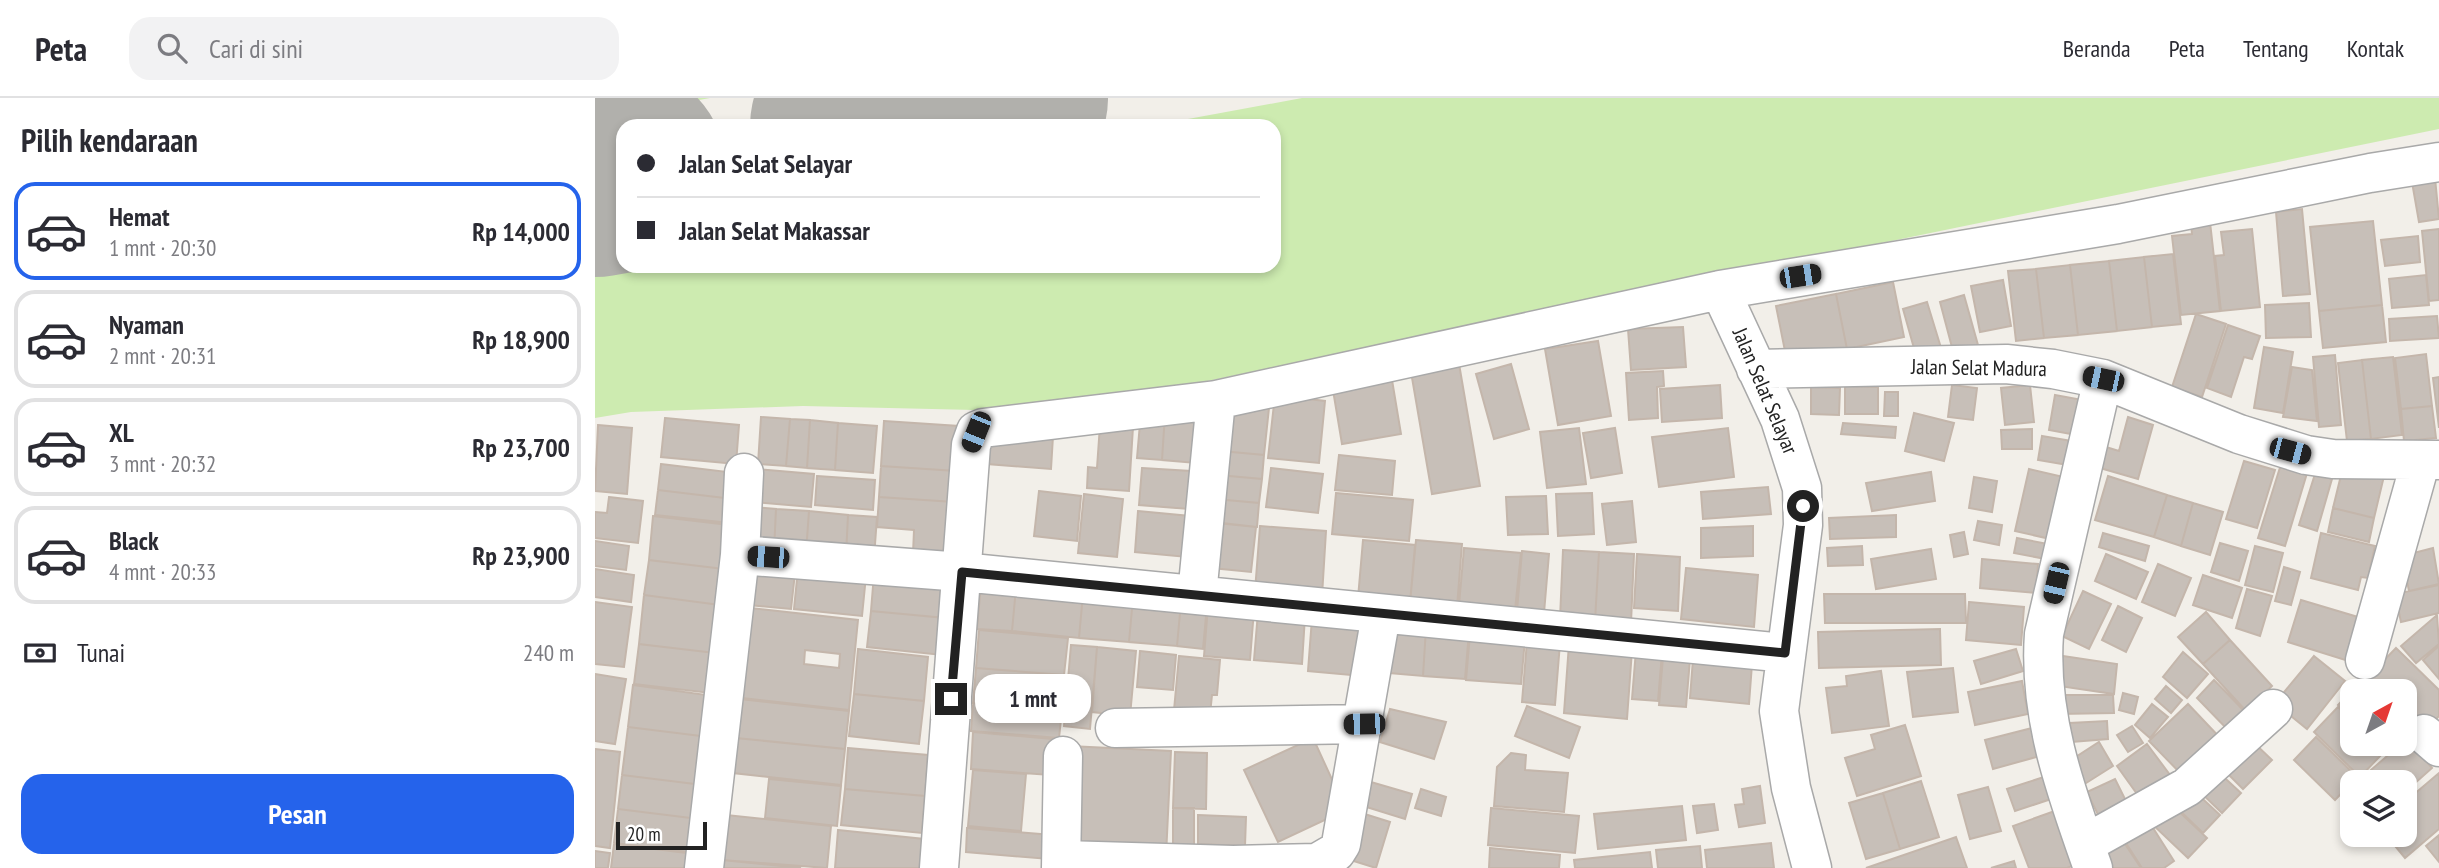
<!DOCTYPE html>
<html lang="id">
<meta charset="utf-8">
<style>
body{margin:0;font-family:"PT Sans Narrow",sans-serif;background:#f2f2f3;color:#2b2b33;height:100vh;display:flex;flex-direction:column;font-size:26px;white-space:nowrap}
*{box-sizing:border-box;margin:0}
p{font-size:23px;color:#7c7c81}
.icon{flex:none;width:38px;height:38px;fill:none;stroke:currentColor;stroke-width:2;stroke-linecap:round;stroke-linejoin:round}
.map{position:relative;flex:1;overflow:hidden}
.details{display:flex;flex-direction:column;background:#fff;width:595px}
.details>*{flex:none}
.guide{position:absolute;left:21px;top:21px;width:665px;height:154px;border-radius:21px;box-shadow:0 4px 10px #0003;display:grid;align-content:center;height:154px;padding:0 21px;background:#fff}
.needle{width:46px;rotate:40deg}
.tools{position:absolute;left:1745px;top:581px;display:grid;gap:14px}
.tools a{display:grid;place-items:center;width:77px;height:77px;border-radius:14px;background:#fff;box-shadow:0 4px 10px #0003;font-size:35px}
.scale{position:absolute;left:21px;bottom:18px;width:91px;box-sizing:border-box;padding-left:7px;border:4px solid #222;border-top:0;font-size:19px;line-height:24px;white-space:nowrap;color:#222;-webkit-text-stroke:5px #fff;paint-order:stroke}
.end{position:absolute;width:32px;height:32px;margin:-16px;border:9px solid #222;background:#fff;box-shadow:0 0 0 4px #fff}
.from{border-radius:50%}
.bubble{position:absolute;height:49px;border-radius:21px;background:#fff;box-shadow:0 4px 10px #0003;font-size:23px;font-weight:700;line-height:49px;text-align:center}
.car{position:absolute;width:21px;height:42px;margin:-21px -10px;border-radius:9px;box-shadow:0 0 5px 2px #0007;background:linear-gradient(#222 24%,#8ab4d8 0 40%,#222 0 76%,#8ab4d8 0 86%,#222 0)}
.guide b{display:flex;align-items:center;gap:24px;height:66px;font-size:26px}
.guide b+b{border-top:2px solid #e1e1e2}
.guide i{width:18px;height:18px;background:#2b2b33}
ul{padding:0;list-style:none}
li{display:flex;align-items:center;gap:21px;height:98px;margin:0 14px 10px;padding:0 7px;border:4px solid #e1e1e2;border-radius:21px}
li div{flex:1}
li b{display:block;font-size:26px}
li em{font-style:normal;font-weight:700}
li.on{border-color:#2563eb}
li>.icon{width:63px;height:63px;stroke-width:1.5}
h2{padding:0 21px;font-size:32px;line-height:84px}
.pay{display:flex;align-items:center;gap:18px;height:77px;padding:0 21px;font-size:26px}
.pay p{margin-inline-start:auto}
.primary-button{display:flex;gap:14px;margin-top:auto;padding:14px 21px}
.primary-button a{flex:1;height:80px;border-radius:21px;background:#2563eb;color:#fff;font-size:28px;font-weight:700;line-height:80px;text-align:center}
header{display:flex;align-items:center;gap:42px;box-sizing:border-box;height:98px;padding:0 35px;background:#fff;border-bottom:2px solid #e1e1e2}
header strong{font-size:33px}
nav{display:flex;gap:38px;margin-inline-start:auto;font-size:24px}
.search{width:490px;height:63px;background:#f2f2f3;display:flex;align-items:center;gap:18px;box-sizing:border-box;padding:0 24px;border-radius:21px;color:#7c7c81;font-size:26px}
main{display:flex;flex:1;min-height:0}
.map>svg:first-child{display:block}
</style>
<header>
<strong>Peta</strong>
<div class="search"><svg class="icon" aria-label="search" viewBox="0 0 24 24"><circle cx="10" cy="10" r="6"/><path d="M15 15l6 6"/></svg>Cari di sini</div>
<nav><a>Beranda</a><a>Peta</a><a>Tentang</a><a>Kontak</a></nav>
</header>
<main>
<section class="details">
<h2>Pilih kendaraan</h2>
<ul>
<li class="on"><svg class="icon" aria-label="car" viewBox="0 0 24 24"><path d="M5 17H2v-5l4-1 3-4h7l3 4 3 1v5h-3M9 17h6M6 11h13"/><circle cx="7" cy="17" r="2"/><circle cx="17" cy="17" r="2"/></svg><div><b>Hemat</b><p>1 mnt · 20:30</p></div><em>Rp 14,000</em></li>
<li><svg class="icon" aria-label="car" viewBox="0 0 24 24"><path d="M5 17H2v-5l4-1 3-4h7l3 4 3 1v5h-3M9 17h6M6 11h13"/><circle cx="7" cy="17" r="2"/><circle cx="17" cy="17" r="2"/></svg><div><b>Nyaman</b><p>2 mnt · 20:31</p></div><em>Rp 18,900</em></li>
<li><svg class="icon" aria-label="car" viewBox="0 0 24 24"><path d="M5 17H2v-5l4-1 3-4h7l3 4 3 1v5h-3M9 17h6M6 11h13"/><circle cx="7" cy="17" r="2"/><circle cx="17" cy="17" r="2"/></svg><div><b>XL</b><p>3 mnt · 20:32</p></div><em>Rp 23,700</em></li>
<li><svg class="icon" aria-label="car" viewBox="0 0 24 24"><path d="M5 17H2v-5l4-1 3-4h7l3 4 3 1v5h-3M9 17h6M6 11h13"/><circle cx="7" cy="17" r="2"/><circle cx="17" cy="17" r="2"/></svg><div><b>Black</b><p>4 mnt · 20:33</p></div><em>Rp 23,900</em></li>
</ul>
<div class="pay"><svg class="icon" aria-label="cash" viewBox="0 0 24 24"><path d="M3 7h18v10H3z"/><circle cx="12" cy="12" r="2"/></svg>Tunai<p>240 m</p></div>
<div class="primary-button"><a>Pesan</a></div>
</section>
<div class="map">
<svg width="1844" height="770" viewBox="0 0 1844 770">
<rect width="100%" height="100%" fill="#f2efe9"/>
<path fill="#cdebb0" d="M0 0H115L0 21Z
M707 0H1844V31L461 314 208 308 36 314 0 320V130L28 125V168H679V28H555Z"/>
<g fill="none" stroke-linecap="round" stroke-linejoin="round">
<path stroke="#b1b0ac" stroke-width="206" d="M258 28 410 0
M0 76 28 71"/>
</g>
<path fill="#c7bfb8" stroke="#c4b6ab" stroke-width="2" fill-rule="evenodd" d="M1840 80 1844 121 1824 124 1817 84Z
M1707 111 1715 196 1688 198 1681 114Z
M1778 123 1787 207 1724 213 1715 129Z
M1615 124 1625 213 1586 217 1577 138 1597 136 1596 126Z
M1657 131 1665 209 1626 213 1620 158 1629 157 1626 134Z
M1844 131V202L1834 203 1827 133Z
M1823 138 1825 164 1790 168 1786 142Z
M1578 156 1586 226 1557 229 1549 159Z
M1549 159 1557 229 1522 233 1514 163Z
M1514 163 1522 233 1483 237 1475 167Z
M1475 167 1483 237 1449 240 1441 171Z
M1441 171 1449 240 1421 243 1413 173Z
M1831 177 1834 207 1797 210 1794 181Z
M1408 182 1416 228 1385 234 1376 188Z
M1298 184 1309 239 1252 251 1241 196Z
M1241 196 1252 251 1192 263 1181 208Z
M1369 197 1383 247 1358 253 1345 204Z
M1332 204 1347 253 1322 261 1308 211Z
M1714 205 1716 239 1671 240 1670 207Z
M1787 207 1791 244 1728 250 1724 213Z
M1601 216 1631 226 1607 299 1577 289Z
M1842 218 1844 240 1795 243 1794 221Z
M1633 227 1665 238 1657 261 1649 259 1636 299 1612 290Z
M1088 229 1091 269 1036 272 1033 231Z
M1003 243 1016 318 963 327 950 251Z
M1669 249 1698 254 1688 315 1659 310Z
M1831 256 1837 308 1806 311 1800 260Z
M1740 257 1746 327 1724 329 1718 259Z
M1798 259 1807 337 1776 341 1767 262Z
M863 260 885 388 837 396 815 268Z
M1767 262 1776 341 1752 343 1743 265Z
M916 266 934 331 899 341 881 276Z
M1697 269 1717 272 1722 323 1688 319Z
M1068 273 1069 288 1062 289 1063 320 1034 322 1031 275Z
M1844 279V330L1838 280Z
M797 282 806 336 747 346 738 292Z
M1125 287 1127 320 1067 324 1065 291Z
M1357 287 1382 290 1378 322 1353 319Z
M1435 287 1439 324 1410 327 1406 290Z
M1250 288 1283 289V316H1250Z
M1216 289 1245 290 1244 317 1216 316Z
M1290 294H1303V318H1289Z
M680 297 730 303 724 365 673 360Z
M1460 297 1493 303 1487 338 1454 332Z
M630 305 674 310 669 357 626 353Z
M1837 308 1841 340 1809 343 1806 311Z
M546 314 570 316 567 362 542 360Z
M1319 315 1359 325 1349 363 1310 353Z
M570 316 604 319 601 365 567 362Z
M166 319 195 321 191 368 163 366Z
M1533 319 1558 327 1543 381 1505 370 1511 349 1524 353Z
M70 320 144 327 141 366 66 359Z
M195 321 215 322 212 370 191 368Z
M215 322 243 325 240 372 212 370Z
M289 323 364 328 361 373 286 368Z
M243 325 282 328 278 375 240 372Z
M1248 325 1301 329 1300 340 1246 336Z
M3 327 37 330 32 396 0 393Z
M505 327 538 329 534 393 492 390 493 369 502 370Z
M984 330 991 386 952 390 945 334Z
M1020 330 1027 375 996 380 988 335Z
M1133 330 1139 379 1064 389 1057 339Z
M1437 331V351H1407L1406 332Z
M458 338 456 371 392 366 394 341Z
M1447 338 1489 345 1485 369 1443 362Z
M626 353 669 357 667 381 623 377Z
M744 357 800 363 797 397 740 392Z
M1649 363 1680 372 1662 430 1631 421Z
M1687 363 1713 372 1690 448 1663 440Z
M66 366 141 375 138 401 63 392Z
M286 368 361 373 359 404 284 399Z
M1748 369 1789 378 1779 420 1738 410Z
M547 370 596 373 594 411 544 407Z
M676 370 728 376 723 415 671 409Z
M160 371 219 376 216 409 157 404Z
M1434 371 1477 381 1464 443 1420 433Z
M1336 374 1340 403 1277 413 1271 385Z
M1720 376 1737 381 1722 433 1704 427Z
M623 377 667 381 664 405 620 401Z
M222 378 280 382 278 412 220 407Z
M1513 378 1572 397 1559 439 1500 422Z
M1379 379 1402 383 1397 414 1374 410Z
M1173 389 1176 416 1108 421 1106 394Z
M63 392 138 401 135 425 60 417Z
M444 393 486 398 482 443 439 438Z
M741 395 818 402 814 443 737 436Z
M997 395 999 436 963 438 961 396Z
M489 396 528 401 522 459 483 455Z
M1572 397 1598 405 1586 448 1559 439Z
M951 398 953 436 913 437 911 399Z
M14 399 48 403 43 445 0 440V414L12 415Z
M284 399 359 404 356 458 318 456 319 432 282 429Z
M620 401 664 405 662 429 618 424Z
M1037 403 1041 444 1012 447 1007 406Z
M1598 405 1628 414 1615 457 1586 448Z
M158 409 181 411 179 453 155 451Z
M1738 410 1779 420 1774 444 1733 434Z
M181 411 214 413 211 455 179 453Z
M214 413 253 417 251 458 211 455Z
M543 413 595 418 592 459 540 454Z
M253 417 282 419 279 460 251 458Z
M1301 417V439L1235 441 1234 420Z
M58 418 134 427 129 471 54 462Z
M1383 423 1407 427 1404 447 1379 442Z
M622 425 661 429 656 474 617 470Z
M665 428 731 433 727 498 660 493Z
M1158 428V458L1106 460V430Z
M1369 434 1373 456 1359 459 1355 437Z
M1508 435 1554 448 1550 463 1504 449Z
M1726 435 1780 448 1773 480 1766 479 1763 492 1716 480Z
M1422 440 1453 446 1451 461 1419 455Z
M768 442 820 447 815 505 763 500Z
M821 442 867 446 862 509 815 505Z
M0 443 34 448 31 472 0 468Z
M1625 445 1653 453 1644 483 1616 474Z
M1267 448 1268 467 1233 468 1232 450Z
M1660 448 1688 455 1678 494 1650 487Z
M869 450 926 455 920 512 864 507Z
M1838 450 1844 486 1814 493 1807 458Z
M1336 451 1341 481 1281 491 1276 461Z
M968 452 1004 454 1000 523 965 521Z
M927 453 954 456 949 515 922 513Z
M1004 454 1039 456 1036 525 1000 523Z
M1042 456 1085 459 1083 513 1039 510Z
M1511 456 1553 474 1541 501 1500 483Z
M1387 461 1443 466 1441 495 1385 490Z
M54 462 129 471 125 507 49 497Z
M1563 466 1596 480 1580 518 1547 504Z
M1689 469 1705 474 1696 507 1680 503Z
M1091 470 1163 477 1159 529 1086 521Z
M0 471 39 477 36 504 0 499Z
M158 471 200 475 196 511 154 507Z
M203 471 271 478 267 518 199 511Z
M279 476 354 484 350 520 276 513Z
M1608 477 1647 490 1637 520 1598 507Z
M386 486 421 490 417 533 382 531Z
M1844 487V515L1806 524 1800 496Z
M421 490 488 496 484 540 417 533Z
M1652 491 1677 498 1665 538 1641 530Z
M1488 493 1516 506 1494 551 1467 538Z
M488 496 538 500 534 544 484 540Z
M1229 496H1370L1371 525H1230Z
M49 497 125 507 120 555 44 546Z
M538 500 586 504 582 548 534 544Z
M1706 502 1773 522 1760 565 1693 544Z
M0 504 37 509 29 569 0 566Z
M586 504 612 507 608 551 582 548Z
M1374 504 1429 509 1426 547 1371 542Z
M613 508 659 512 655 562 609 558Z
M1523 508 1547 520 1531 554 1507 542Z
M155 510 263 522 254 612 147 600ZM210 552 245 556 244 570 209 566Z
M276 513 350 520 347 557 272 549Z
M663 514 710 518 707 566 659 562Z
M1611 514 1635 542 1608 566 1583 539Z
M1842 517 1844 546 1821 565 1806 548Z
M717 520 772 525 767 578 713 573Z
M788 526 831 530 828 578 783 574Z
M831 530 874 534 870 581 828 578Z
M1345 531 1346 567 1224 570 1223 534Z
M384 532 473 540 469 577 381 570Z
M875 536 930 541 926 586 871 582Z
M1635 542 1677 588 1651 613 1608 566Z
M932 543 965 545 960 607 927 604Z
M44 546 120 555 115 595 39 586Z
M974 546 1037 552 1032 621 969 615Z
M476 547 502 549 495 631 469 628Z
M1844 548V581L1828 562Z
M502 549 541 553 535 618 497 614Z
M1801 550 1844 592V618L1828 634 1810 617V593H1786L1772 580Z
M263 551 333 559 329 603 259 596Z
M1421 551 1428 573 1386 586 1379 563Z
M1041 552 1067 555 1063 603 1037 601Z
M545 553 581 557 578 592 542 589Z
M1588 554 1613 576 1592 600 1568 579Z
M584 558 625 562 622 597H617L614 626 578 623Z
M1468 558 1522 566 1519 596 1464 588Z
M1719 558 1750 583 1712 631 1680 605Z
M1068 559 1095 561 1091 609 1064 607Z
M1098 561 1157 566 1154 606 1095 600Z
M381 570 469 577 467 612 378 605Z
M1358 570 1363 614 1318 619 1312 574Z
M1286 573 1294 628 1237 635 1231 590 1252 588 1251 578Z
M0 576 31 581 20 646 0 643Z
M1769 580 1782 593H1757V621L1743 607Z
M1619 582 1655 619 1637 636 1602 600Z
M1427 583 1433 616 1380 627 1373 594Z
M38 587 119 598 114 639 33 629Z
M1571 588 1587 602 1576 615 1560 601Z
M1528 595 1543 599 1539 616 1524 612Z
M259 596 329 603 324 646 254 638Z
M1463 597H1518L1519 615 1463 616Z
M145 601 254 613 250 651 141 640Z
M378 605 467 612 464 640 376 633Z
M1557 606 1573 619 1555 640 1540 627Z
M1593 606 1630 645 1592 682 1554 643Z
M932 608 985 629 974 660 920 638Z
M1743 609 1757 623V646H1781L1789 654 1765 679 1719 634Z
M795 611 851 624 839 661 785 644Z
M1512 623 1513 641 1477 644 1475 625Z
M1310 627 1326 678 1262 698 1250 660 1280 651 1276 637Z
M1537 628 1548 645 1533 654 1522 637Z
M33 629 114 639 108 687 27 677Z
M1437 630 1445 658 1398 671 1390 642Z
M378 634 458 641 455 677 376 671Z
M1721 639 1762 679 1740 702 1699 662Z
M141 640 250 651 246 687 138 675Z
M718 640 751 712 683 744 649 672Z
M1812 641 1837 670 1810 694V684H1762Z
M1656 642 1677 662 1648 691 1628 671Z
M1504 644 1518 668 1488 687 1473 664Z
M1552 646 1581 685 1550 707 1522 668Z
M474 648 576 653 571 758 469 753Z
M253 650 333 657 330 698 250 691Z
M0 651 25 654 15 750 0 748Z
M580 654 612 655 611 711 578 710Z
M916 655 931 657 930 672 973 675 969 714 899 708 902 669Z
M1619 670 1646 695 1627 715 1601 690Z
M378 672 431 676 426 733 373 728Z
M1844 675V731L1810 760 1791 737H1810V704Z
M27 677 108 687 104 721 23 711Z
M1455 677 1462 699 1420 713 1412 691Z
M174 681 246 688 242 728 170 720Z
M1520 681 1536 713 1508 727 1492 694Z
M769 682 817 696 810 721 762 706Z
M1326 683 1344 739 1305 751 1288 695Z
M1165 688 1170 725 1144 729 1140 707 1149 706 1147 691Z
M1393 689 1406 733 1375 741 1363 697Z
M1757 689V709L1747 698Z
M1596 690 1625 717 1608 735 1579 707Z
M250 691 330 698 327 735 246 727Z
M826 691 851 699 846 718 820 710Z
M1288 695 1305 751 1271 761 1254 705Z
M1575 705 1612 740 1593 760 1556 725Z
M1119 706 1123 732 1102 735 1098 708Z
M1087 708 1091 742 1003 751 999 716Z
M578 710H599V750L578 749Z
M896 710 984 718 980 755 893 747Z
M1468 710 1488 764 1472 770H1434L1418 728Z
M23 711 104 721 100 755 19 745Z
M760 713 795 724 781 770 746 759Z
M131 717 236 728 232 770 127 762Z
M603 717 651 719 650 748 603 746Z
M1553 722 1579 763 1569 770H1547L1527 739Z
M372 730 457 737 454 761 371 754Z
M243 732 329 741 326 770H240Z
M1844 737V764L1831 748Z
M1361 739 1372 770H1271Z
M1526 740 1546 770H1512L1502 755Z
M1176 745 1179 770H1112L1110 752Z
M19 746 100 756 98 770H16Z
M1105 748 1107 770H1063L1061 752Z
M895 750 965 757 964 770H894Z
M0 753 15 755 13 770H0Z
M1055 754 1057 770H980L979 762Z
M127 762 206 770H126Z
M1419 763 1421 770H1396Z"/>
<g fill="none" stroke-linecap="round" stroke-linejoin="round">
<defs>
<path id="minor" d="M1125 192 1185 321 1207 390 1208 427 1184 613 1196 690 1217 770
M1161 271 1411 266 1458 271 1508 281 1644 336 1711 357 1738 361 1844 362
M145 457 367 474 1190 555
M602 497 621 302
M1770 562 1826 362
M520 630 769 626
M1829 636 1844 649
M1490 746 1592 689 1678 611
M468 762 638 767 722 765 741 754 746 746 786 517
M109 770 145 457 149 375
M344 770 376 347 381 333 388 330 621 302 1125 192 1523 126 1775 75 1844 64
M466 770 468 658
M1498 770C1471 694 1443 618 1449 536L1508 281"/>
</defs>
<use href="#minor" stroke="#a9a9a9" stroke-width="41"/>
<use href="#minor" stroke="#fff" stroke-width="38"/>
</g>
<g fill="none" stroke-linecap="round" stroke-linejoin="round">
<path stroke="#222" stroke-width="9" d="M356 601 367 474 1190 555 1208 408"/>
</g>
<g text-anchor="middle" stroke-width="6" stroke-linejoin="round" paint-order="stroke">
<g font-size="21" fill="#222" stroke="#fff">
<text transform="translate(1384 270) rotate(1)" y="7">Jalan Selat Madura</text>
<text transform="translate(1170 293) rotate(67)" y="7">Jalan Selat Selayar</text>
</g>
</g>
</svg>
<div class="tools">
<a><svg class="needle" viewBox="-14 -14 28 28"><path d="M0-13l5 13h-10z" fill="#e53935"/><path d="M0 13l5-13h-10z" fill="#7c7c81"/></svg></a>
<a><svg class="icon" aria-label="layers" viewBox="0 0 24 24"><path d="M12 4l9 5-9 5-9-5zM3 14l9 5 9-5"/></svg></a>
</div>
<div class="scale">20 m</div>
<i class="end from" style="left:1208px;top:408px"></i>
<i class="end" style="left:356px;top:601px"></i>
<div class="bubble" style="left:380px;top:576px;width:116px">1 mnt</div>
<i class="car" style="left:1205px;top:178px;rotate:81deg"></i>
<i class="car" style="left:1508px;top:281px;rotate:282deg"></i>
<i class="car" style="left:381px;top:334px;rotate:202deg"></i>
<i class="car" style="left:1695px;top:353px;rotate:105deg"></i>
<i class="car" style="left:173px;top:459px;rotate:274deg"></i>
<i class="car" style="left:1461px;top:485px;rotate:193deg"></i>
<i class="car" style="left:769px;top:626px;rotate:269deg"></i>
<div class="guide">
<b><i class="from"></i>Jalan Selat Selayar</b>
<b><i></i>Jalan Selat Makassar</b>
</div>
</div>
</main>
